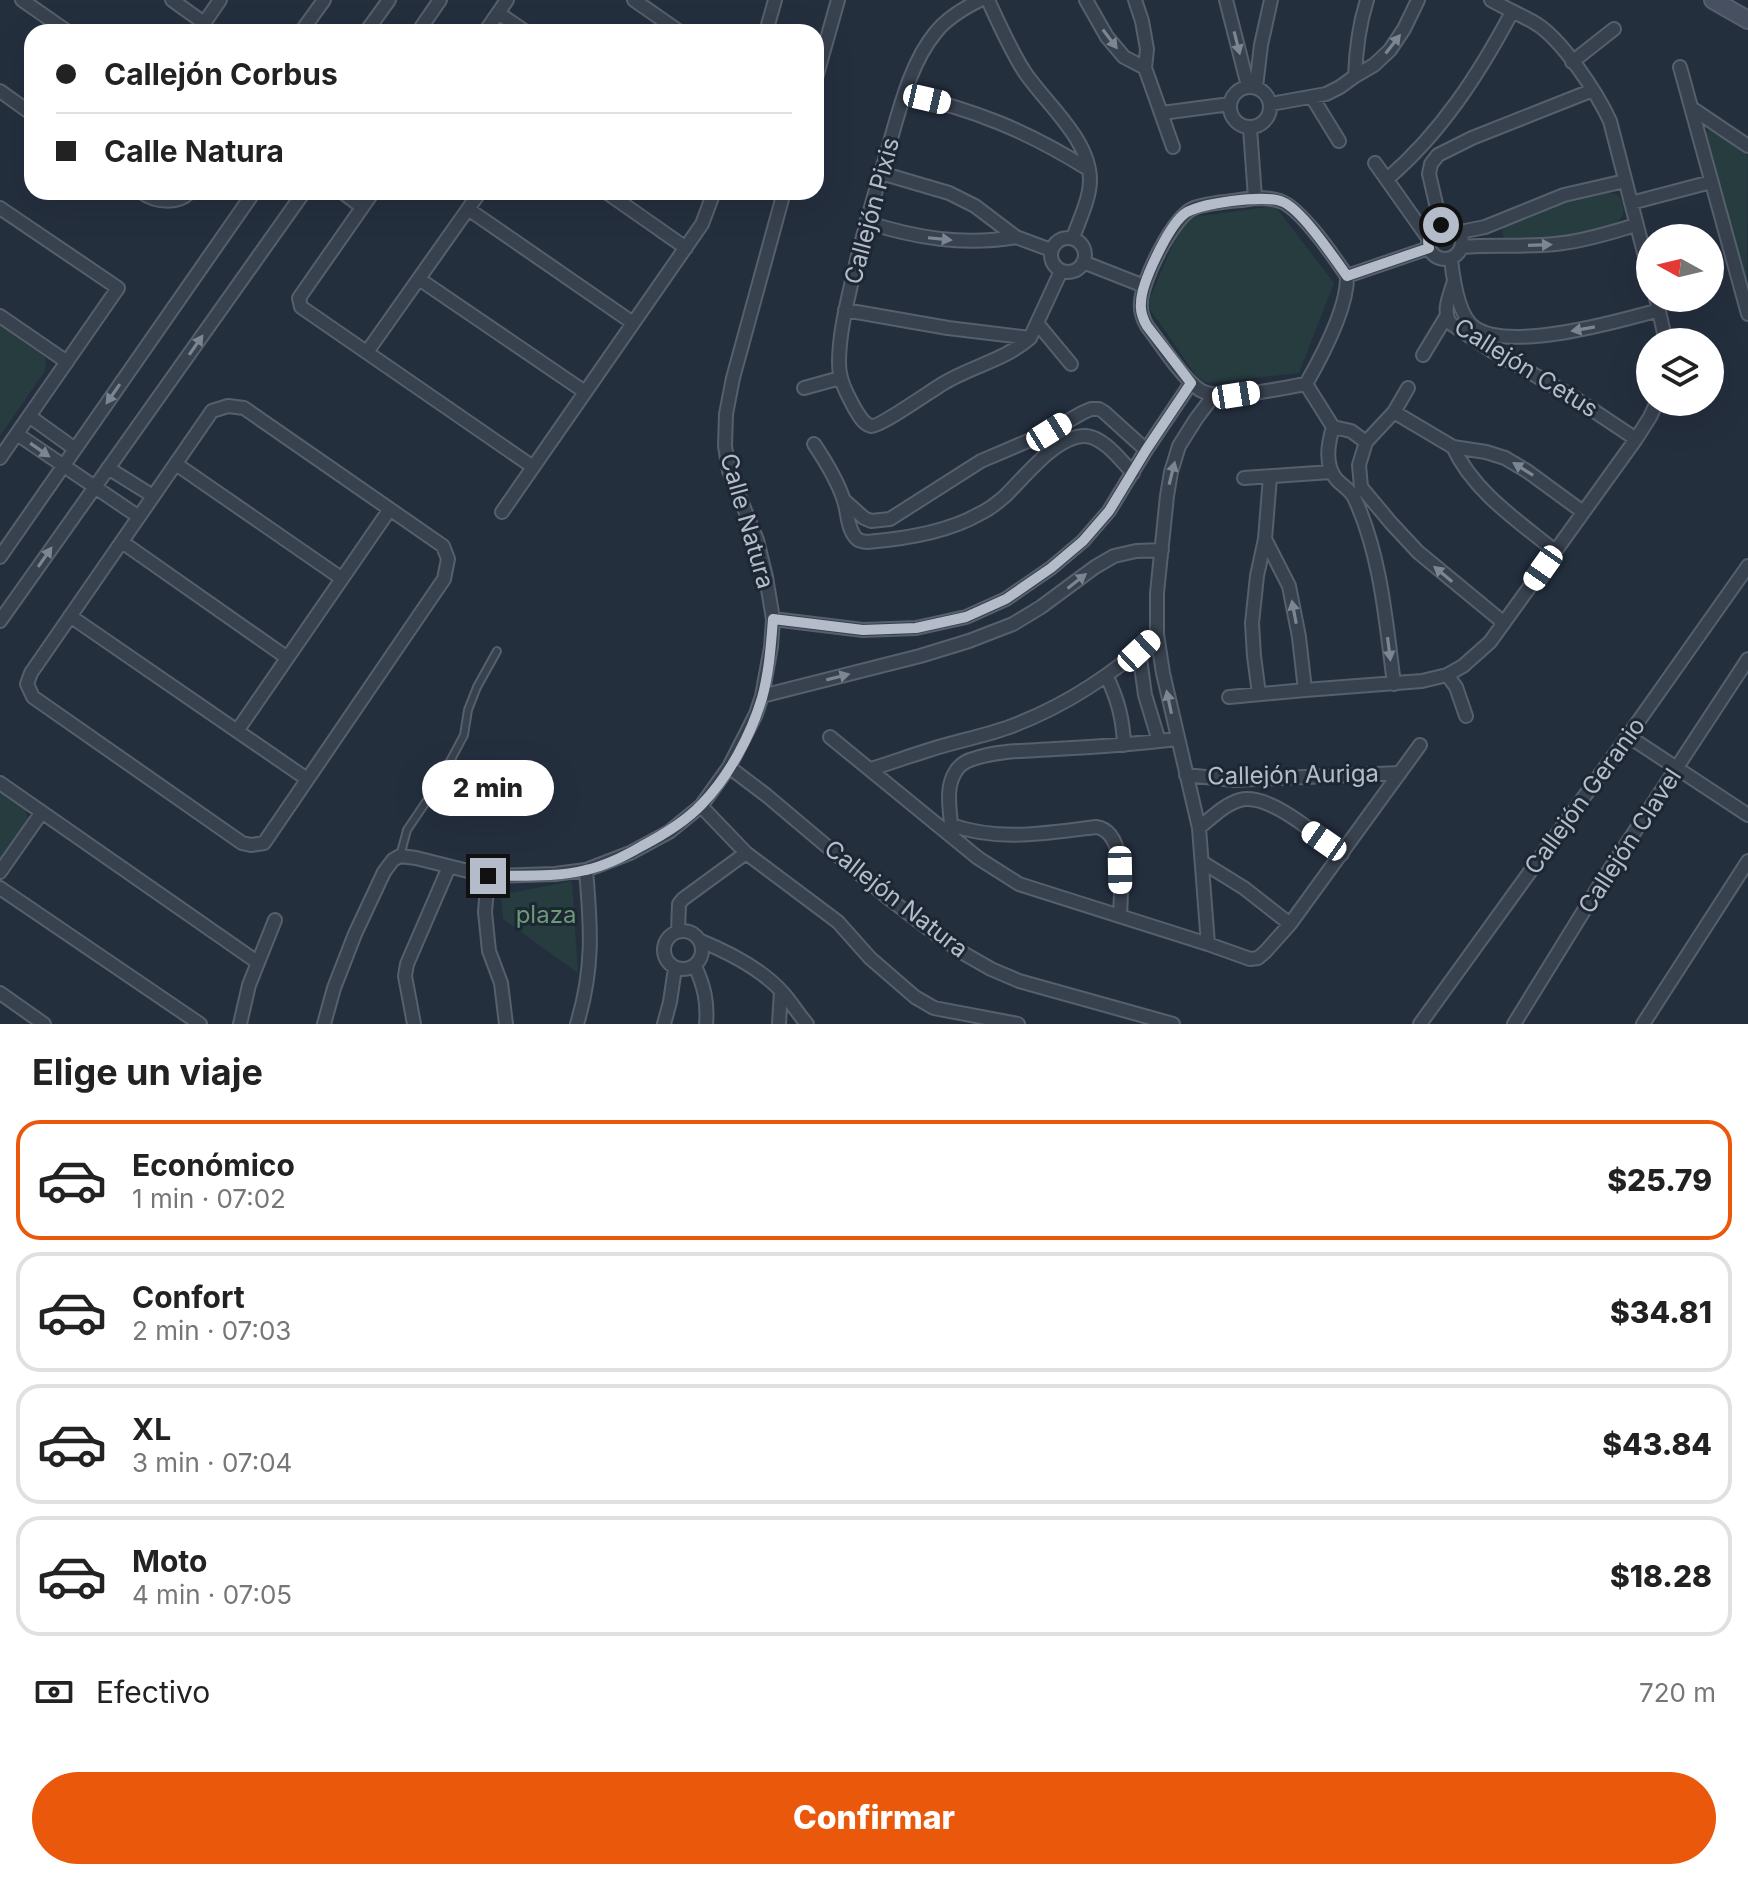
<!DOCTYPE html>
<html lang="es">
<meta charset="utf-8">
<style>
body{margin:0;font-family:Inter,sans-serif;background:#f2f2f2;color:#222;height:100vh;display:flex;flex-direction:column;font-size:30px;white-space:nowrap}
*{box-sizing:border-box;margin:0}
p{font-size:26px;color:#767676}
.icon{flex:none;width:44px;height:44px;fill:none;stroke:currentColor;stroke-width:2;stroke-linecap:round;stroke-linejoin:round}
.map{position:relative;height:1024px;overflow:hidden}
.details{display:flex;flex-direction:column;background:#fff;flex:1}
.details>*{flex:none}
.hud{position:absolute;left:24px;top:24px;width:800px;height:176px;border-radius:24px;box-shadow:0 8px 32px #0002;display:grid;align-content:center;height:176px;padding:0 32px;background:#fff}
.needle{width:52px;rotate:278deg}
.controls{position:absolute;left:1636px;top:224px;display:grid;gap:16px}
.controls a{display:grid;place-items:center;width:88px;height:88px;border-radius:50%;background:#fff;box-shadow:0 8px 32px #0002;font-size:40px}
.end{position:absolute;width:36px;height:36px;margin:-18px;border:10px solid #b4bcc9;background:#111;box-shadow:0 0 0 4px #111}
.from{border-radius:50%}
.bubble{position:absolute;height:56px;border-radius:28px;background:#fff;box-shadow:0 8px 32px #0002;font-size:26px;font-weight:800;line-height:56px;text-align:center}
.car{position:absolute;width:24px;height:48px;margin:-24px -12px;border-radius:10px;box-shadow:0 0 6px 2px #0007;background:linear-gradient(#fff 24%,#345 0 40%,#fff 0 76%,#345 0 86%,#fff 0)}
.hud b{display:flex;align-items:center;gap:28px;height:76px;font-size:30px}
.hud b+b{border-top:2px solid #e0e0e0}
.hud i{width:20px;height:20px;background:#222}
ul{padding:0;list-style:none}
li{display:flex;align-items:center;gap:24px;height:120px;margin:0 16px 12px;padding:0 16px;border:4px solid #e0e0e0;border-radius:24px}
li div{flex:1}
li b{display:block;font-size:30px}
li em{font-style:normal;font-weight:800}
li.active{border-color:#ea580c}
li>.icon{width:72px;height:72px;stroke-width:1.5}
h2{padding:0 32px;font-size:36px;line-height:96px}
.pay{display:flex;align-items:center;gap:20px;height:88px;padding:0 32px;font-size:30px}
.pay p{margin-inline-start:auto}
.primary-button{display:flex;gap:16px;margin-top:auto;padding:16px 32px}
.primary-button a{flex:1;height:92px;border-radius:48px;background:#ea580c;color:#fff;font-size:32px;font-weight:800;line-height:92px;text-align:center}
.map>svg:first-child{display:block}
</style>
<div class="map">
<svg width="1748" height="1024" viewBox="0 0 1748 1024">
<rect width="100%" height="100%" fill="#242f3e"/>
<path fill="#263c3f" d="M1709 129 1748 156 1747 280 1744 279 1742 274 1706 133Z
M1604 192 1618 195C1623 202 1626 211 1621 218 1613 231 1565 238 1550 239 1536 240 1521 239 1506 238L1502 235 1503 226 1563 200Z
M1275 206 1334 283 1299 373 1207 383 1197 377 1147 305 1184 218Z
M0 326 46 358 45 371 0 436Z
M0 792 25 809 28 819 0 859Z
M572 881 578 973 503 919 501 895Z"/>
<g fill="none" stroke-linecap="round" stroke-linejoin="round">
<defs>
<path id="service" d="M400 856 407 830 438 784 464 735 468 710 477 687 497 651"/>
<path id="minor" d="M22 0 68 32
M172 0 204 23
M634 0 680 32
M980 0C964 8 947 18 936 32 909 64 898 116 886 156 873 199 861 241 851 285 845 311 839 337 839 363 839 380 847 394 855 409 859 415 863 424 871 426 880 427 932 390 944 383 972 366 1005 360 1030 338
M988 0C999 24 1010 49 1024 71 1045 103 1090 139 1090 180 1090 199 1079 220 1073 238
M1086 0 1107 37 1124 57 1145 68
M1135 0 1142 21 1147 49 1145 68 1173 147
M1226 0 1248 86
M1491 0C1505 8 1521 15 1535 23 1562 39 1597 93 1610 121L1650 276
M498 13 526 32
M198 32 220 0
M301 32 324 0
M366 32 389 0
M418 32 440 0
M485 32 507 0
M766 32 775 0
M1572 62 1614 29
M1680 67 1748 314
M1355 76C1356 50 1359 25 1367 0
M816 78 838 0
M1230 107a20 20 0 1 1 40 0a20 20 0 1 1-40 0Z
M1256 87 1261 45 1271 0
M0 91 32 114
M905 94C976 110 1027 131 1088 169
M1312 97 1339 141
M1271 104 1326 94 1340 87 1355 76 1374 65 1390 50 1404 29 1418 0
M1693 109 1748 146
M1162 113 1230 104
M1250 128 1255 198
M1375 163 1428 238
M881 173 949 193 975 206 1016 237 1051 250
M1387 179C1441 133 1479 74 1512 12
M141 192C155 202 177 205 190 192
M342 192 362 207
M373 192 299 298 301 307 533 467
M606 192 686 248
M1255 198C1264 198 1272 198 1280 201 1301 208 1334 257 1347 276 1348 308 1322 356 1306 384 1281 388 1220 403 1200 390 1182 378 1161 344 1147 326 1143 319 1140 311 1141 302 1142 280 1173 216 1194 208 1209 202 1238 201 1255 198Z
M1631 203 1711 182
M0 208 118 288 0 458
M468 209 633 323
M866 222C916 238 963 246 1016 237
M1428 242a17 17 0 1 1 34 0a17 17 0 1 1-34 0Z
M1441 225 1429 174 1431 164 1438 155 1472 138 1593 90
M1460 232 1485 227 1564 195 1625 181
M1051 255a17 17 0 1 1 34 0a17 17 0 1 1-34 0Z
M1462 247C1496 244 1529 248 1563 243 1588 240 1612 232 1636 225
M1451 259C1453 278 1458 316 1475 328 1511 352 1619 321 1659 310
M1083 262 1144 286
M1347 276 1429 248
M419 279 585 392
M1454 281C1450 295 1442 310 1450 323L1492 351 1570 395 1636 439
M1656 298 1666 342
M845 310 948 328 1030 338 1061 271
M0 316 67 362
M1037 323 1071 364
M367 352 480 192
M1423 355 1446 317
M1306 384 1333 427C1328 444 1324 465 1337 480 1343 486 1350 490 1354 497 1381 555 1386 622 1394 684
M804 388 840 378
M228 406 244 408 443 546 448 559 444 579 264 843 251 845 242 843 33 697 27 684 31 673 212 411Z
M1394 412 1408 388
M29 416 75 449
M1333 427 1351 431 1366 442 1394 412 1453 447 1486 452 1505 458 1527 471 1583 512
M17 434 139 517
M1366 442 1359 465 1361 487 1391 523 1418 552 1504 623
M814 444C826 462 838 481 844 501 848 513 847 528 856 538 860 542 862 541 867 542 903 539 948 532 979 514 988 510 997 503 1004 497 1024 478 1056 435 1086 436 1105 438 1121 461 1133 473
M1453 447C1474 492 1517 520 1555 551
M176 464 341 578
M108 468 153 496
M1244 478 1331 472
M845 501 864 518 871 521 890 519 981 461 1049 432 1082 413 1091 409H1099L1104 412 1146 450
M502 512 702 224 714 192
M1265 539 1289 586 1299 637 1305 690
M122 542 286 657
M0 557 254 192
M70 616 307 779
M773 619 863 630 916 628 966 617 1006 599 1051 568 1083 541 1109 511 1146 450 1191 383
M0 621 304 192
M1139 651 1145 695 1159 741
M1447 675 1456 687 1466 716
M1107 677C1118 700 1123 719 1124 745
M1259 694 1254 656 1252 623 1257 576 1265 539 1270 477
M762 696 920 656 969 641 1013 624 1041 607 1095 567 1114 556 1136 551 1162 550
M1229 697 1305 690 1422 681 1447 675 1463 666 1490 642 1636 439 1650 417 1657 402
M237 731 390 509
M1628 736 1748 815
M830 737 978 858 1019 884 1208 944 1250 959 1258 958 1265 952 1290 924 1420 745
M729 767 766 795 887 897 926 927 963 953 991 969 1019 981 1173 1024
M871 769C890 763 910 756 929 750 957 741 985 736 1012 726 1067 705 1114 674 1157 634
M1186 775 1233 780 1400 773
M0 783 257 962
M701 806 746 853 838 922 870 958 915 997 934 1008 1018 1024
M1199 828C1211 818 1225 804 1240 800 1269 792 1319 837 1342 854
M1202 862 1244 888 1290 924
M0 872 42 812
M488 876 485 912 489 951 501 983 506 1024
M0 888 200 1024
M1120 916C1121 893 1127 831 1096 827 1045 833 1001 842 951 825 950 808 945 787 956 771 960 764 968 760 976 758 1000 750 1029 751 1055 749 1096 747 1136 744 1177 739
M664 950a19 19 0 1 1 38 0a19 19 0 1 1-38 0Z
M678 931 679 904 683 899 746 853
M701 941C730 953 762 969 783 993 792 1003 798 1014 807 1024
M1208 944 1199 828 1163 673 1157 634V593L1167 496 1171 472 1179 446 1196 419 1214 395
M695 966C704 986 708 1002 706 1024
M0 993 44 1024
M240 1024 249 985 275 920
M324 1024 334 988 355 934 384 872 393 860 400 856 416 858 488 876 555 874 586 870 630 853 669 832 701 806 729 767 756 714 762 696 771 647 773 619 766 577 757 540 729 471 725 446 726 414 733 378 784 192
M414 1024 405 976 407 964 449 867
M577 1024C594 968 591 928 586 870
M664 1024 670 1002 675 968
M779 1024 781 991
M1420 1024 1628 736 1748 566
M1514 1024 1601 883 1748 659
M1643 1024 1748 861"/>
<path id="secondary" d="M1713 0 1748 20"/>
</defs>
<use href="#service" stroke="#565f6c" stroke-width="10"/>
<use href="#minor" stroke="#565f6c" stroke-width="16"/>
<use href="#secondary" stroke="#565f6c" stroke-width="20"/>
<use href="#service" stroke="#38414e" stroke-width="6"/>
<use href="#minor" stroke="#38414e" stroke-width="12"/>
<use href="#secondary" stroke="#465061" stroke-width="16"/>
</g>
<defs><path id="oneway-solid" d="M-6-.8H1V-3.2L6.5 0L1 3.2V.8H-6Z" transform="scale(2)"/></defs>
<g fill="#7c8592">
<use href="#oneway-solid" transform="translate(1110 39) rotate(53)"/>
<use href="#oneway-solid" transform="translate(1237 43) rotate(76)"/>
<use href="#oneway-solid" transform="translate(1393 44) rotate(-52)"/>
<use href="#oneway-solid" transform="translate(940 239) rotate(6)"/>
<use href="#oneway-solid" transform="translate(1540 245) rotate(-2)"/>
<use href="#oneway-solid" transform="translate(1583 329) rotate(170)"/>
<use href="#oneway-solid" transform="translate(196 345) rotate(-55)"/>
<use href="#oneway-solid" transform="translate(113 394) rotate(125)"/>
<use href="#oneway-solid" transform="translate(40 450) rotate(35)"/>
<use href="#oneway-solid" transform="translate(1523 469) rotate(-148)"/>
<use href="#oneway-solid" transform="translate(1172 473) rotate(-76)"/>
<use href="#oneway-solid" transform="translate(45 557) rotate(-55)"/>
<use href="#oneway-solid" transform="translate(1443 574) rotate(-140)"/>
<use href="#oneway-solid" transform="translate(1077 581) rotate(-38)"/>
<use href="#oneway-solid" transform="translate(1294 612) rotate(-101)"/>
<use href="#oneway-solid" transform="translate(1389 649) rotate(83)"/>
<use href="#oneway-solid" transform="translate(838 677) rotate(-14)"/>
<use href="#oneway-solid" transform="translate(1169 702) rotate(-102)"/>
</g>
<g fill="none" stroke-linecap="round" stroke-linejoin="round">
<path stroke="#b4bcc9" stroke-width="10" d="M488 876C519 875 554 878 586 870 604 866 625 856 642 846 663 835 685 822 702 804 729 776 751 735 762 698 769 673 771 645 773 619L863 630 916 628 966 617 1006 599 1051 568 1083 541 1109 511 1146 450 1191 383 1147 326C1143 319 1140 311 1141 303 1141 283 1168 228 1183 215 1196 203 1266 194 1283 202 1302 210 1334 258 1347 276L1429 248C1426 237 1431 230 1441 225"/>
</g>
<g text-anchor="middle" stroke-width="6" stroke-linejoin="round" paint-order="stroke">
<g font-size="24" fill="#b4bcc9" stroke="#1d2633">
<text transform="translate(872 211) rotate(-75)" y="8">Callejón Pixis</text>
<text transform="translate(1526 368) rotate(32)" y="8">Callejón Cetus</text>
<text transform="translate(747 521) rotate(74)" y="8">Calle Natura</text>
<text transform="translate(1293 775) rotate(-1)" y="8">Callejón Auriga</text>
<text transform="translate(1585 796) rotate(-54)" y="8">Callejón Geranio</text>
<text transform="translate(1630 841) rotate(-57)" y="8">Callejón Clavel</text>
<text transform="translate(896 899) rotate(38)" y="8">Callejón Natura</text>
</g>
<g font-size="24" fill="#6b9a76" stroke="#1d2633">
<text x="546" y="923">plaza</text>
</g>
</g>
</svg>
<div class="controls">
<a><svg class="needle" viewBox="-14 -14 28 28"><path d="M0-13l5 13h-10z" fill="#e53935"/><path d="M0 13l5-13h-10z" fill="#767676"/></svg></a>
<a><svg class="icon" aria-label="layers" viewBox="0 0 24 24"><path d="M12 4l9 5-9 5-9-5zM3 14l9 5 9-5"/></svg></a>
</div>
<i class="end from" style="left:1441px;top:225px"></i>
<i class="end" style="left:488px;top:876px"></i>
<div class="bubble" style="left:422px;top:760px;width:132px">2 min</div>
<i class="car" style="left:927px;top:99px;rotate:103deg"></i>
<i class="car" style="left:1236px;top:395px;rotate:81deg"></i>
<i class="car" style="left:1049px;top:432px;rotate:58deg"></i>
<i class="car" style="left:1543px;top:568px;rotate:215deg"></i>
<i class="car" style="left:1139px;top:651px;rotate:47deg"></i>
<i class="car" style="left:1324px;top:841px;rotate:305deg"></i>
<i class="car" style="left:1120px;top:870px;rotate:179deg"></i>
<div class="hud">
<b><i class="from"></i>Callejón Corbus</b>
<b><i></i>Calle Natura</b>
</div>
</div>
<section class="details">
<h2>Elige un viaje</h2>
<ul>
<li class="active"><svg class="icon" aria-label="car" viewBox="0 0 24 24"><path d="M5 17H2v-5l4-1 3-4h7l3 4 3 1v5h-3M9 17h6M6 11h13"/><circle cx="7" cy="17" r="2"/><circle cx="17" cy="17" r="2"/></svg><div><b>Económico</b><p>1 min · 07:02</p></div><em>$25.79</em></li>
<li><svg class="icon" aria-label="car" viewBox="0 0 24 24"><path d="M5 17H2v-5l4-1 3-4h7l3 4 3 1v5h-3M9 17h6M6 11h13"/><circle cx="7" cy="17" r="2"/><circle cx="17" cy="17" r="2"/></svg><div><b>Confort</b><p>2 min · 07:03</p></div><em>$34.81</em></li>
<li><svg class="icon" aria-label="car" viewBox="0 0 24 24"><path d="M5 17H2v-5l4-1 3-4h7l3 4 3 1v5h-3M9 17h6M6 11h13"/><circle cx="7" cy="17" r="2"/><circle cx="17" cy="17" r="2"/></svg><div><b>XL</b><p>3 min · 07:04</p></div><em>$43.84</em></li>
<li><svg class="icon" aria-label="car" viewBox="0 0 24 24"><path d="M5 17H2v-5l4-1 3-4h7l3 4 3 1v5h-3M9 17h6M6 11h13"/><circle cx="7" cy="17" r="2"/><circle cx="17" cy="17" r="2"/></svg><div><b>Moto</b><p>4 min · 07:05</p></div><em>$18.28</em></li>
</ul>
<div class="pay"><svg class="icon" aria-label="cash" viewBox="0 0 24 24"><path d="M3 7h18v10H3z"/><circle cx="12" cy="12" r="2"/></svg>Efectivo<p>720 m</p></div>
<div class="primary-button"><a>Confirmar</a></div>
</section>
